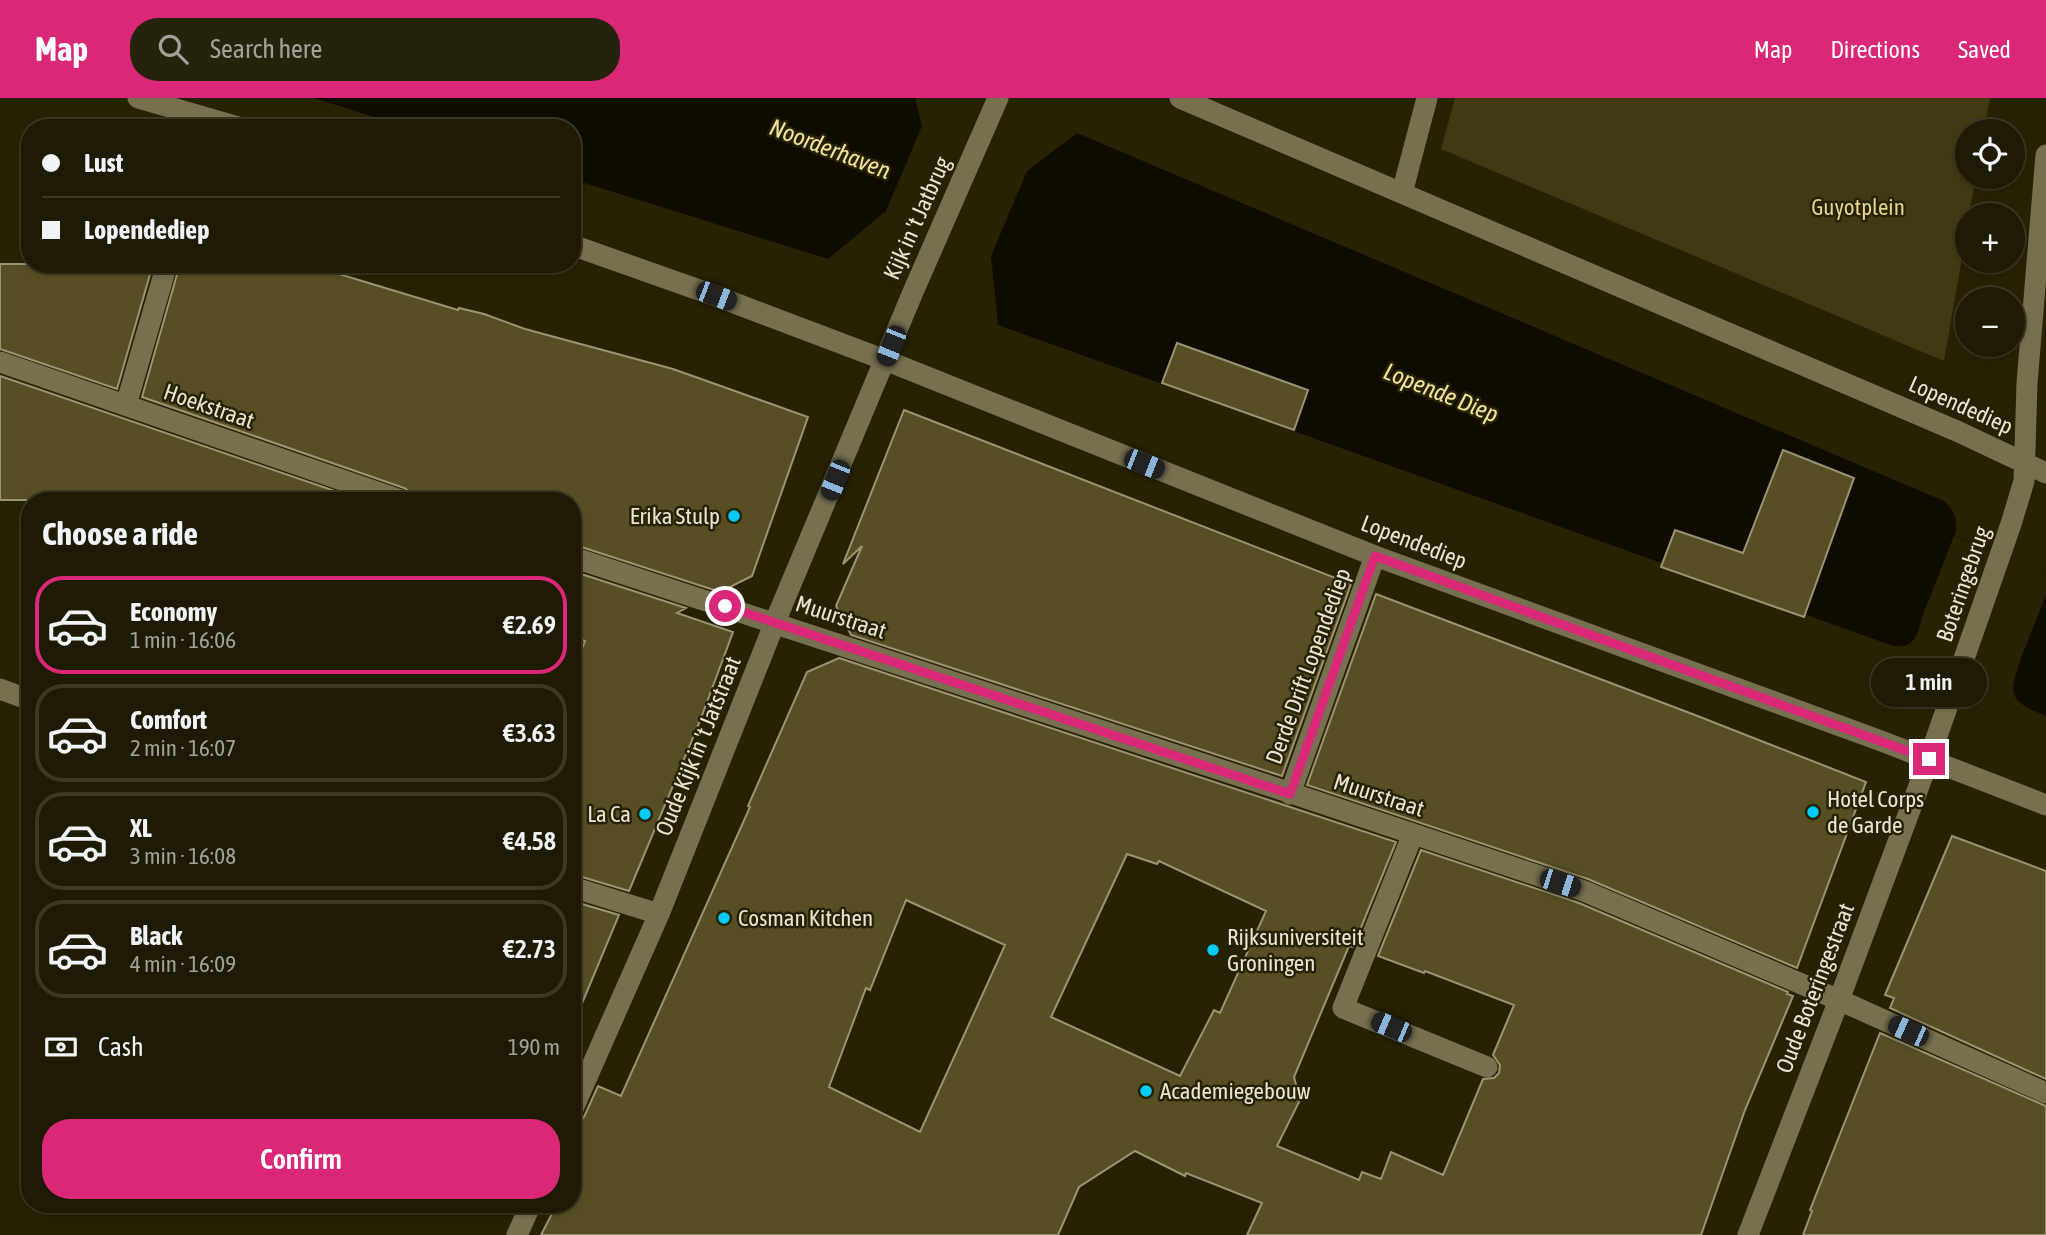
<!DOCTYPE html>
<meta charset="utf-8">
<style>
body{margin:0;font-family:"Asap Condensed",sans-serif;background:#26230d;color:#f1f3f6;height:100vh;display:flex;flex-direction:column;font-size:26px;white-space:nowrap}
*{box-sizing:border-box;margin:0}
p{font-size:23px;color:#a1a19a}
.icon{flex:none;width:38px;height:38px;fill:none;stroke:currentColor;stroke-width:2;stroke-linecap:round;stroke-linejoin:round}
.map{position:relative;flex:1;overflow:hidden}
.sheet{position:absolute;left:21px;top:394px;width:560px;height:721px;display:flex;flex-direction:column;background:#1e1a03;border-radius:28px;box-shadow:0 2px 5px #0004,0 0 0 2px #3c3825}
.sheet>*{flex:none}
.guide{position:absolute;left:21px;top:21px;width:560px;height:154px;border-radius:28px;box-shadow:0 2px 5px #0004,0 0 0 2px #3c3825;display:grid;align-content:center;height:154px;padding:0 21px;background:#1e1a03}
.tools{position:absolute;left:1955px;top:21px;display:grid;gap:14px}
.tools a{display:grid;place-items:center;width:70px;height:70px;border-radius:50%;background:#1e1a03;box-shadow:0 2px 5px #0004,0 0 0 2px #3c3825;font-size:35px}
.end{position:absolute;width:32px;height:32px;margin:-16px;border:9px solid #db2777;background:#fff;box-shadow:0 0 0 4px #fff}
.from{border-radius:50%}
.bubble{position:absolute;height:49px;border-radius:24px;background:#1e1a03;box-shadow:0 2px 5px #0004,0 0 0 2px #3c3825;font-size:23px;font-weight:600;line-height:49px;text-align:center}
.car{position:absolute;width:21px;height:42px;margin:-21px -10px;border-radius:9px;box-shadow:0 0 5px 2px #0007;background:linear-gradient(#222 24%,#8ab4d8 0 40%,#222 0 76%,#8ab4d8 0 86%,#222 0)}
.guide b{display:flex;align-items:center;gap:24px;height:66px;font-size:26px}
.guide b+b{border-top:2px solid #3c3825}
.guide i{width:18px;height:18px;background:#f1f3f6}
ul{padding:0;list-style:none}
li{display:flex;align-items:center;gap:21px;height:98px;margin:0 14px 10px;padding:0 7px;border:4px solid #3c3825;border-radius:28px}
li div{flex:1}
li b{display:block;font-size:26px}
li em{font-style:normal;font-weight:600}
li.selected{border-color:#db2777}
li>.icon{width:63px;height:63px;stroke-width:1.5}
h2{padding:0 21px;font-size:32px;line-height:84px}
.pay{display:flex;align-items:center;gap:18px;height:77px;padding:0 21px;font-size:26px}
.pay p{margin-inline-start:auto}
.action{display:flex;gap:14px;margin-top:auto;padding:14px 21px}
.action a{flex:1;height:80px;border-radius:28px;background:#db2777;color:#fff;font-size:28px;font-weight:600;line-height:80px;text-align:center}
header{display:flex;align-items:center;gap:42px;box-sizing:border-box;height:98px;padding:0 35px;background:#db2777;color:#fff}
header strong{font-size:33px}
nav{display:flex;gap:38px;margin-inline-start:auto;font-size:24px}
.search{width:490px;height:63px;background:#26230d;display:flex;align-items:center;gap:18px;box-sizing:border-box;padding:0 24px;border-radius:28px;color:#a1a19a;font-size:26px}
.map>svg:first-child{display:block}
</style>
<header>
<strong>Map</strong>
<div class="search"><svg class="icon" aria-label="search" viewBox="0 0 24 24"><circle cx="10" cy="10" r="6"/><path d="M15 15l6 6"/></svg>Search here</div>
<nav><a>Map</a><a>Directions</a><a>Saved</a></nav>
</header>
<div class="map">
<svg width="2046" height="1137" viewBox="0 0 2046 1137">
<rect width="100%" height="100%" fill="#282204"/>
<path fill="#403911" d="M1455 0H1990L1984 33H1967V79H1976L1969 117H1967V131L1944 263 1441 51Z"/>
<path fill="#0f0b00" d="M314 0H988L1077 35 1944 403C1956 414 1958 423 1955 438L2046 473V618C2008 602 2008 598 2021 560L1922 522C1916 538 1915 551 1893 548L998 227 828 161 572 81V30H409Z"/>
<path fill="#282204" d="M915 0H988L1077 35 1027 73 991 158 998 227 828 161 886 113 922 28Z
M1954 438 2046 473V497L2021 560 1921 522Z"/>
<path fill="#574e23" stroke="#9a9474" stroke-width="2" fill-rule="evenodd" d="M0 166H153L117 291 0 251Z
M180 166H306L458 212 459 210 484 216 525 231 673 271 808 319 752 478 720 494 572 446V402H413L410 394 404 390 142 299Z
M1177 245 1308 292 1294 332 1162 285Z
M0 278 361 402H0Z
M904 312 1351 486 1282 678 851 537 836 508 862 448 843 466Z
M1783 352 1854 380 1804 519 1661 469 1675 432 1743 455Z
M572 473 686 510 677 515 733 534 700 623 629 793 572 776V576L585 543 572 538Z
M1376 496 1695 617 1866 684 1797 870 1588 781 1307 687Z
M839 560 1396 744 1353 849 1349 848 1294 979 1300 1002 1277 1048 1359 1082 1362 1074 1381 1081 1391 1054 1443 1077 1483 981 1494 980 1499 975 1500 967 1493 957 1514 907 1425 873 1424 875 1378 858 1421 752 1579 805 1788 894 1787 896 1793 898 1745 1012 1701 1137H1247L1262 1105 1186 1075 1185 1078 1135 1053 1079 1089 1058 1137H541L557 1106H572V1026L579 1024 584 1019 598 988 621 998 750 709 748 708 807 574ZM1127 756 1157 766 1159 763 1266 813 1220 915 1214 912 1180 978 1051 919ZM906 802 1005 847 920 1034 829 989 866 890 870 892Z
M1952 738 2046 773V981L1890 910 1894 900 1885 897Z
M572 803 619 817 573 927H572Z
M1880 935 2046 1008V1137H1803L1812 1113 1810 1112Z"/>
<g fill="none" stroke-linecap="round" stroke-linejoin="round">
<path stroke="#767050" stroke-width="21" d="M138 0 242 30
M1180 0 1959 334 2046 375
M1402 95 1427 0
M572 147 716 198 885 262 1375 458 1884 644 2046 707
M0 264 400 402
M126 307 167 166
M572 459 1264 686 1584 793 1839 902 2046 995
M0 591 30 602
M1290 696 1375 458
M1413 736 1343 910 1487 969
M572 789 659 816
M572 1013 659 816 775 524 913 194 998 0
M517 1137 531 1106
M1748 1137 1839 902 1929 661 2011 426 2024 383 2027 285 2046 57"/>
</g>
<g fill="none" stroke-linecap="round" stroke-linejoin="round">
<path stroke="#db2777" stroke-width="9" d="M725 508 1290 696 1375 458 1929 661"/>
</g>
<g fill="#03cbf9" stroke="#282204" stroke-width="2.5">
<circle cx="734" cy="418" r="7"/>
<circle cx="1813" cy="714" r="7"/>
<circle cx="645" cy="716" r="7"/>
<circle cx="724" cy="820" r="7"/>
<circle cx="1213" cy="852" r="7"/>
<circle cx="1146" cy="993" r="7"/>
</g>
<g text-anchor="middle" stroke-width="5" stroke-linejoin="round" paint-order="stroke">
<g font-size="23" fill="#e2d48d" stroke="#282204">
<text x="1858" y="117">Guyotplein</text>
</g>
<g font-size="23" fill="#e8e5d4" stroke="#282204">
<text transform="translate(917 120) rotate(-66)" y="8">Kijk in 't Jatbrug</text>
<text transform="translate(1961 307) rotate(24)" y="8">Lopendediep</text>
<text transform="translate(209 308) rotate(19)" y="8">Hoekstraat</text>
<text transform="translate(1414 444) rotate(21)" y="8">Lopendediep</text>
<text transform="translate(1963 486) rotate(-71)" y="8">Boteringebrug</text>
<text transform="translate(841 519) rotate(18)" y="8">Muurstraat</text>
<text transform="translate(1308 568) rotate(-70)" y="8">Derde Drift Lopendediep</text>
<text transform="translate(698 648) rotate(-68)" y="8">Oude Kijk in 't Jatstraat</text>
<text transform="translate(1379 697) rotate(18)" y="8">Muurstraat</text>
<text transform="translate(1815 890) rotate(-69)" y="8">Oude Boteringestraat</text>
</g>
<g font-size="23" fill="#e8e5d4" stroke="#282204" text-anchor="start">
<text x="720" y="426" text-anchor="end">Erika Stulp</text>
<text x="1827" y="709">Hotel Corps<tspan x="1827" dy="26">de Garde</tspan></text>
<text x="631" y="724" text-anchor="end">La Ca</text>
<text x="738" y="828">Cosman Kitchen</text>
<text x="1227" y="847">Rijksuniversiteit<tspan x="1227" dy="26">Groningen</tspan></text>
<text x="1160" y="1001">Academiegebouw</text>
</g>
<g font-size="24" font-style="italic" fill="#f1e49b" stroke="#282204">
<text transform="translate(830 51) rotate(21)" y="8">Noorderhaven</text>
<text transform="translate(1441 295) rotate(22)" y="8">Lopende Diep</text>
</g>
</g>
</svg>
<div class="tools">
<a><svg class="icon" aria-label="locate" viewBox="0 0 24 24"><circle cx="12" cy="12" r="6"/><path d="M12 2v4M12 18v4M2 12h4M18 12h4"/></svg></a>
<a>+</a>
<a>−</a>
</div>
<i class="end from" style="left:725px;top:508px"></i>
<i class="end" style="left:1929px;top:661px"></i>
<div class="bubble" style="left:1871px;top:560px;width:116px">1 min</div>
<i class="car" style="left:716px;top:198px;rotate:111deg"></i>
<i class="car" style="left:891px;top:248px;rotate:202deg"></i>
<i class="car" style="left:1144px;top:366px;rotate:112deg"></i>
<i class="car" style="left:835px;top:382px;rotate:202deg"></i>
<i class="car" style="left:1560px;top:785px;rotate:108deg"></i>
<i class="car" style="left:1391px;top:929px;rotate:293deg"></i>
<i class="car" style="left:1908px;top:933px;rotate:294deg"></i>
<div class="guide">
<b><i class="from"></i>Lust</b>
<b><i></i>Lopendediep</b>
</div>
<section class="sheet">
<h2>Choose a ride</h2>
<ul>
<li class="selected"><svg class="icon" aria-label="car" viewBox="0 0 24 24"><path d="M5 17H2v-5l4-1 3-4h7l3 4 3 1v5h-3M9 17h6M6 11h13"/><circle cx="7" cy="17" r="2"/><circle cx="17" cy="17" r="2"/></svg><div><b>Economy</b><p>1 min · 16:06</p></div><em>€2.69</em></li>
<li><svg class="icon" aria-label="car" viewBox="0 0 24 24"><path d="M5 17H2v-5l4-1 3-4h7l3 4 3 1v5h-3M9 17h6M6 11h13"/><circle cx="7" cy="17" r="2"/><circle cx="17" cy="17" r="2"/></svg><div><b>Comfort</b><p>2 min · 16:07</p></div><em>€3.63</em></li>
<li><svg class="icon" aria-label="car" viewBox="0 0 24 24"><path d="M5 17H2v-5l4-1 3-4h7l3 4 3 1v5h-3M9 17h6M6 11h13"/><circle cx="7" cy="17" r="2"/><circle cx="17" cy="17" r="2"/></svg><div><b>XL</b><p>3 min · 16:08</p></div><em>€4.58</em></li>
<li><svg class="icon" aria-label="car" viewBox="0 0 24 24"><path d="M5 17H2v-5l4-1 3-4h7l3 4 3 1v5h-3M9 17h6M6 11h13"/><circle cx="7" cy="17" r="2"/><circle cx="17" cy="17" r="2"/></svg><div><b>Black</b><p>4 min · 16:09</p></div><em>€2.73</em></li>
</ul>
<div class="pay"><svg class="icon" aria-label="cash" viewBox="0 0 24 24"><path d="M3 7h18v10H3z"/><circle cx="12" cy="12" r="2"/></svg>Cash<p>190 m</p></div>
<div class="action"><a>Confirm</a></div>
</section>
</div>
